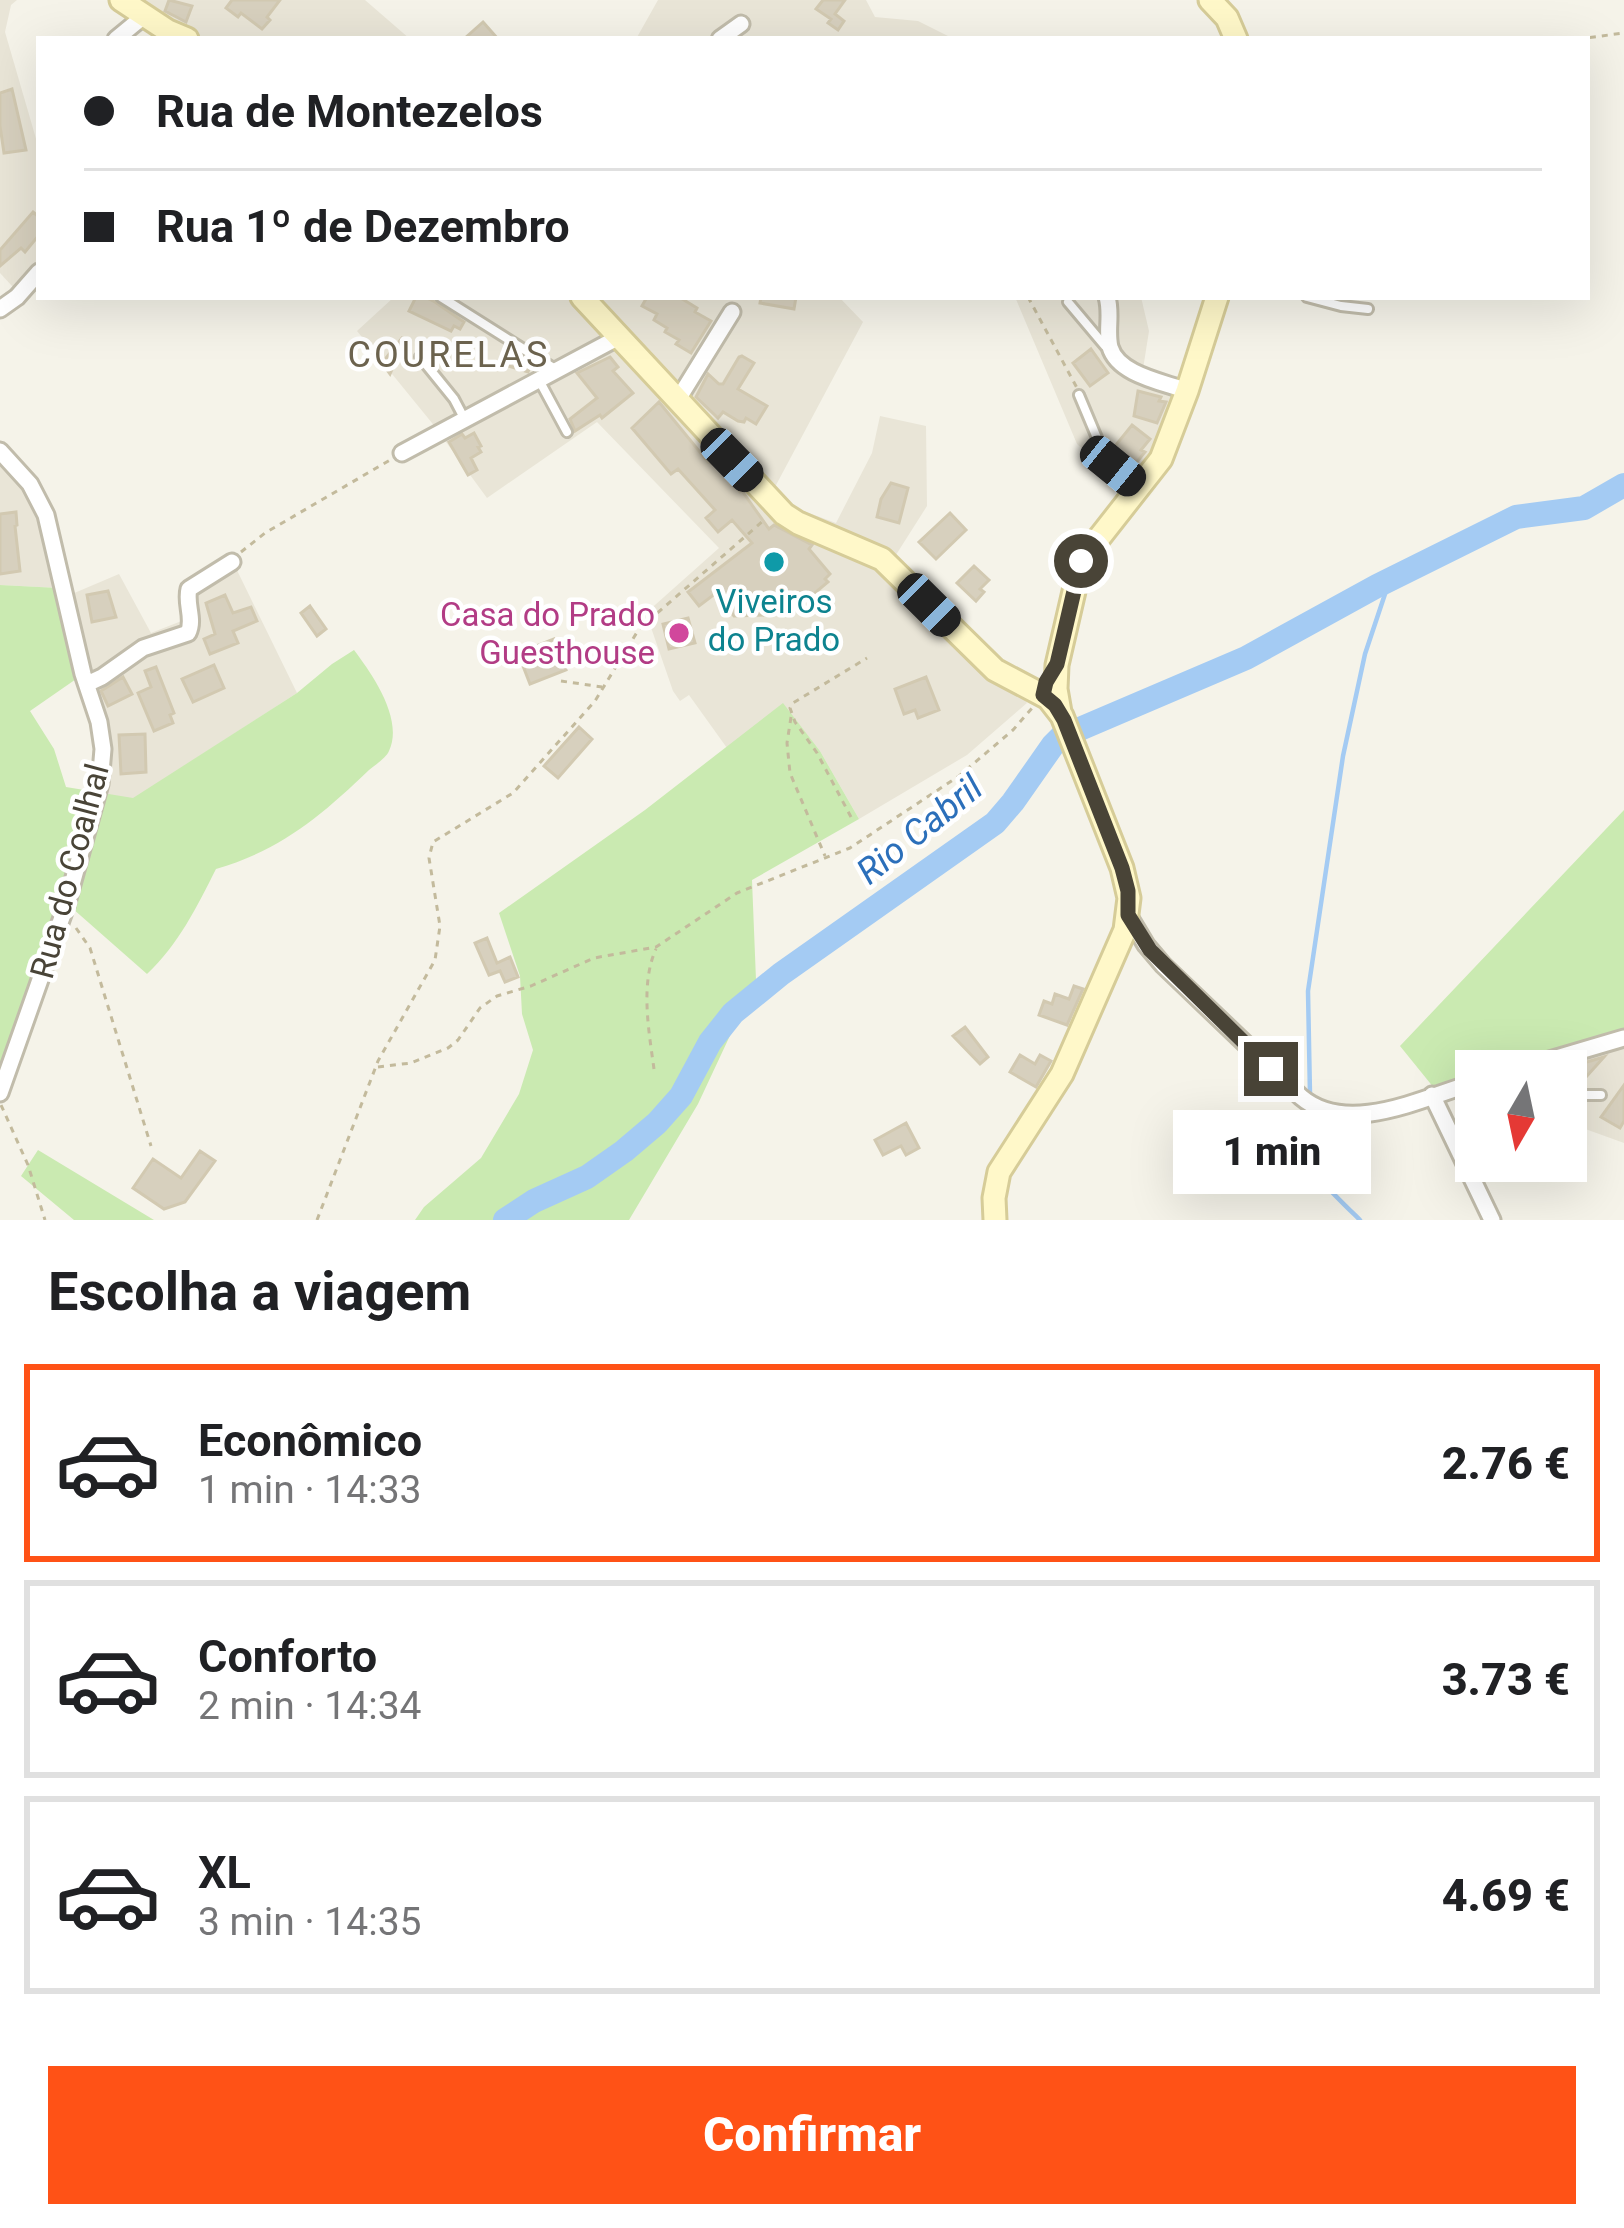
<!DOCTYPE html>
<html lang="pt">
<meta charset="utf-8">
<style>
body{margin:0;font-family:Roboto,sans-serif;background:#f2f2f2;color:#202124;height:100vh;display:flex;flex-direction:column;font-size:45px;white-space:nowrap}
*{box-sizing:border-box;margin:0}
p{font-size:39px;color:#757577}
.icon{flex:none;width:66px;height:66px;fill:none;stroke:currentColor;stroke-width:2;stroke-linecap:round;stroke-linejoin:round}
.map{position:relative;height:1220px;overflow:hidden}
.panel{display:flex;flex-direction:column;background:#fff;flex:1}
.panel>*{flex:none}
.banner{position:absolute;left:36px;top:36px;width:1554px;height:264px;border-radius:0px;box-shadow:0 12px 48px #0002;display:grid;align-content:center;height:264px;padding:0 48px;background:#fff}
.needle{width:78px;rotate:189deg}
.controls{position:absolute;left:1455px;top:1050px;display:grid;gap:24px}
.controls a{display:grid;place-items:center;width:132px;height:132px;border-radius:0px;background:#fff;box-shadow:0 12px 48px #0002;font-size:60px}
.end{position:absolute;width:54px;height:54px;margin:-27px;border:15px solid #494437;background:#fff;box-shadow:0 0 0 6px #fff}
.from{border-radius:50%}
.bubble{position:absolute;height:84px;border-radius:0px;background:#fff;box-shadow:0 12px 48px #0002;font-size:39px;font-weight:800;line-height:84px;text-align:center}
.car{position:absolute;width:36px;height:72px;margin:-36px -18px;border-radius:15px;box-shadow:0 0 9px 3px #0007;background:linear-gradient(#222 24%,#8ab4d8 0 40%,#222 0 76%,#8ab4d8 0 86%,#222 0)}
.banner b{display:flex;align-items:center;gap:42px;height:114px;font-size:45px}
.banner b+b{border-top:3px solid #e0e0e0}
.banner i{width:30px;height:30px;background:#202124}
ul{padding:0;list-style:none}
li{display:flex;align-items:center;gap:36px;height:198px;margin:0 24px 18px;padding:0 24px;border:6px solid #e0e0e0;border-radius:0px}
li div{flex:1}
li b{display:block;font-size:45px}
li em{font-style:normal;font-weight:800}
li.on{border-color:#ff5216}
li>.icon{width:108px;height:108px;stroke-width:1.5}
h2{padding:0 48px;font-size:54px;line-height:144px}
.action{display:flex;gap:24px;margin-top:auto;padding:24px 48px}
.action a{flex:1;height:138px;border-radius:0px;background:#ff5216;color:#fff;font-size:48px;font-weight:800;line-height:138px;text-align:center}
.map>svg:first-child{display:block}
</style>
<div class="map">
<svg width="1624" height="1220" viewBox="0 0 1624 1220">
<rect width="100%" height="100%" fill="#f5f3e9"/>
<path fill="#e9e5d7" d="M0 0H17L11 5 5 32 39 149V280L23 298 0 273Z
M107 0H365L410 39H161Z
M658 0H866L875 17 918 21 954 39H636Z
M394 297H839L863 322 775 487 798 509 836 523 872 453 880 416 926 426 927 506 894 558 995 659 1027 703 967 755 859 819 820 751 783 704 727 748 689 695 680 701 673 691 646 613 719 548 597 422 487 498 432 423 357 331Z
M1015 297H1141L1149 331 1143 369 1197 387 1141 497 1077 444Z
M0 442 32 481 57 537 72 594 119 574 151 633 184 620 180 586 231 558 297 693 133 799 94 792 98 758 94 730 59 588 0 585Z
M1624 1031V1143L1566 1122V1071H1491Z"/>
<path fill="#caeab1" d="M0 585 59 588 79 677 30 711 54 749 66 787 133 798 297 693 332 664 354 650C372 674 404 719 389 751 386 758 375 765 369 770 321 816 281 850 216 869 197 907 178 945 147 974L64 901 7 1059 0 1063Z
M783 703 820 751 859 819 752 880 756 980 698 1104 629 1220H415L424 1207 481 1158 519 1094 533 1050 522 1014 520 976 499 913 645 810Z
M1624 810V1031L1491 1071H1476V1076L1434 1088 1400 1046Z
M38 1150 154 1220H74L21 1176Z"/>
<g fill="none" stroke-linecap="round" stroke-linejoin="round">
<path stroke="#a4cbf3" stroke-width="4.5" d="M1310 1095 1308 991 1343 756 1365 654 1390 579
M1310 1106C1310 1174 1311 1172 1360 1220"/>
<path stroke="#a4cbf3" stroke-width="24" d="M505 1220 534 1201 587 1177 624 1151 657 1123 681 1096 710 1042 733 1013 781 974 995 823 1013 802 1053 745 1061 737 1246 658 1377 586 1516 517 1584 508 1624 485"/>
</g>
<path fill="#d7d0be" stroke="#d2c9b1" stroke-width="3" d="M169 0 192 6 186 22 165 11Z
M232 0H280L267 17 270 20 262 29 241 13 238 17 226 8Z
M823 0H845L835 14 844 21 838 30 828 23 831 19 816 9Z
M483 22 498 39H464Z
M12 89 26 150 4 153 0 126V93Z
M33 212 39 217V235L25 252 21 248 0 266V250Z
M416 297H425L435 302 464 322 460 329 454 326 451 331 409 311Z
M647 297H679L697 308 695 312 711 321 691 353 676 344 679 340 665 332 667 328 654 320 657 314 642 306Z
M761 297H796L794 309 760 303Z
M402 338 405 339 390 374 382 363Z
M507 349 531 364 528 372 502 364Z
M1091 349 1108 373 1090 386 1073 363Z
M742 356 754 363 738 389 767 406 756 424 746 418 744 422 738 421 723 412 718 418 696 397 708 374 719 384H723L739 357Z
M610 357 618 367 613 371 633 393 602 418 600 415 575 431 570 419 597 398 577 373Z
M1138 391 1161 397 1159 401 1166 402 1157 423 1134 416Z
M659 402 708 462 717 466 740 492 742 491 769 529 774 525 812 545 809 549 830 574 825 579 828 582 810 597 807 592 793 604 788 598 767 615 734 616 716 593 699 606 688 592 752 543 732 520 718 532 706 518 715 510 678 469 671 474 632 428Z
M1132 425 1150 439 1141 450 1145 452 1131 469 1111 451Z
M474 433 481 446 478 447 481 452 471 458 477 470 468 475 449 442 462 434 465 438Z
M891 483 908 488 899 523 877 517 881 499Z
M16 512 17 525 15 526 20 571 0 574V514Z
M950 513 966 530 936 559 919 542Z
M974 566 989 580 980 589 984 592 976 601 957 583Z
M108 591 116 617 92 622 87 595Z
M225 595 233 613 251 607 257 621 233 631 238 643 210 654 204 639 215 634 206 603Z
M310 606 326 629 317 636 301 613Z
M688 618 695 643 669 649 663 624Z
M554 639 566 670 530 684 518 653Z
M214 665 224 688 193 702 182 679Z
M156 667 174 713 170 715 173 723 154 731 138 693 151 687 145 671Z
M123 677 132 694 108 706 101 691Z
M926 677 939 710 918 718 915 710 904 714 895 689Z
M579 727 592 739 558 778 544 766Z
M145 734 146 772 121 774 119 735Z
M487 938 497 963 510 957 518 977 505 982 500 971 489 975 475 943Z
M1074 986 1083 989 1067 1025 1039 1015 1044 1001 1052 1004 1055 994 1069 999Z
M965 1027 988 1057 980 1064 953 1036Z
M1020 1055 1035 1064 1040 1055 1051 1061 1036 1087 1010 1072Z
M1604 1057 1577 1087 1566 1083V1068Z
M1624 1085V1121L1620 1128 1601 1117Z
M906 1123 919 1148 906 1155 901 1146 883 1155 875 1140Z
M200 1151 215 1161 185 1202 164 1209 133 1188 153 1159 181 1178Z"/>
<g fill="none" stroke-linecap="round" stroke-linejoin="round">
<defs>
<path id="lane" d="M441 297 555 369
M1307 297 1341 306 1368 309
M1068 302 1105 346
M420 357 454 399 464 418
M539 380 567 432
M1079 395 1105 457 1139 487
M1566 1091 1573 1095H1601"/>
<path id="street" d="M116 39 144 16
M720 39 741 24
M1107 297C1112 314 1106 330 1110 347 1118 375 1164 382 1187 391
M0 309 17 297 39 272
M677 401 732 312
M0 451 30 484 46 515 83 674 99 722 103 749 100 784 66 906 0 1093
M402 453 619 337
M87 684 102 677 143 648 188 633C195 619 185 604 189 589L232 562
M1128 915 1146 945 1163 965 1301 1097C1348 1137 1424 1097 1476 1082
M1512 1071 1624 1038
M1432 1095 1492 1220"/>
<path id="secondary" d="M121 0 168 31 187 39
M1210 0 1227 18 1236 39
M582 297 784 514 798 523 882 559 995 670 1048 698 1062 716 1122 868 1129 898 1125 930 1062 1074 999 1172 994 1198 995 1220
M1060 712 1056 689 1057 665 1081 561 1161 459 1187 391 1217 297"/>
</defs>
<use href="#lane" stroke="#c1bcab" stroke-width="14"/>
<use href="#street" stroke="#c1bcab" stroke-width="21"/>
<use href="#secondary" stroke="#d6cc98" stroke-width="27"/>
<path stroke="#c3ba9c" stroke-width="3" stroke-dasharray="6 6" stroke-linecap="butt" d="M1578 39 1624 33
M1028 297 1077 388
M241 552 265 533 390 460
M561 681 602 687
M791 717 787 743 790 773 825 856
M851 817 817 753 795 722 790 708 793 703 867 658
M76 928 90 948 151 1146
M378 1067 411 1063 448 1048 458 1040 480 1008 497 996 531 986 594 958 656 947 737 893 850 848 959 776 1013 730 1033 707
M654 1069C649 1032 640 984 656 949
M1 1105 28 1165 45 1220
M317 1220 378 1061 435 960 440 926 429 858 433 842 513 793 595 701 639 629 763 521"/>
<use href="#lane" stroke="#fff" stroke-width="8"/>
<use href="#street" stroke="#fff" stroke-width="15"/>
<use href="#secondary" stroke="#fff8c9" stroke-width="21"/>
</g>
<g fill="none" stroke-linecap="round" stroke-linejoin="round">
<path stroke="#494437" stroke-width="15" d="M1081 561 1057 664 1046 682 1043 695 1055 705 1064 720 1122 868 1128 891V915L1150 950 1271 1069"/>
</g>
<circle fill="#0f9aa8" stroke="#fff" stroke-width="4.5" cx="774" cy="562" r="12"/>
<circle fill="#d1479c" stroke="#fff" stroke-width="4.5" cx="679" cy="633" r="12"/>
<g text-anchor="middle" stroke-width="9" stroke-linejoin="round" paint-order="stroke">
<g font-size="33" fill="#0d838f" stroke="#fff">
<text x="774" y="613">Viveiros<tspan x="774" dy="38">do Prado</tspan></text>
</g>
<g font-size="33" fill="#b23c85" stroke="#fff" text-anchor="end">
<text x="655" y="626">Casa do Prado<tspan x="655" dy="38">Guesthouse</tspan></text>
</g>
<g font-size="33" fill="#494437" stroke="#fff">
<text transform="translate(69 871) rotate(-75)" y="12">Rua do Coalhal</text>
</g>
<g font-size="36" letter-spacing="3" fill="#6c634e" stroke="#fff">
<text x="449" y="367">COURELAS</text>
</g>
<g font-size="36" font-style="italic" fill="#2b6fba" stroke="#fff">
<text transform="translate(919 829) rotate(-39)" y="13">Rio Cabril</text>
</g>
</g>
</svg>
<div class="controls">
<a><svg class="needle" viewBox="-14 -14 28 28"><path d="M0-13l5 13h-10z" fill="#e53935"/><path d="M0 13l5-13h-10z" fill="#757577"/></svg></a>
</div>
<i class="end from" style="left:1081px;top:561px"></i>
<i class="end" style="left:1271px;top:1069px"></i>
<div class="bubble" style="left:1173px;top:1110px;width:198px">1 min</div>
<i class="car" style="left:732px;top:460px;rotate:136deg"></i>
<i class="car" style="left:1113px;top:466px;rotate:129deg"></i>
<i class="car" style="left:929px;top:605px;rotate:135deg"></i>
<div class="banner">
<b><i class="from"></i>Rua de Montezelos</b>
<b><i></i>Rua 1º de Dezembro</b>
</div>
</div>
<section class="panel">
<h2>Escolha a viagem</h2>
<ul>
<li class="on"><svg class="icon" aria-label="car" viewBox="0 0 24 24"><path d="M5 17H2v-5l4-1 3-4h7l3 4 3 1v5h-3M9 17h6M6 11h13"/><circle cx="7" cy="17" r="2"/><circle cx="17" cy="17" r="2"/></svg><div><b>Econômico</b><p>1 min · 14:33</p></div><em>2.76 €</em></li>
<li><svg class="icon" aria-label="car" viewBox="0 0 24 24"><path d="M5 17H2v-5l4-1 3-4h7l3 4 3 1v5h-3M9 17h6M6 11h13"/><circle cx="7" cy="17" r="2"/><circle cx="17" cy="17" r="2"/></svg><div><b>Conforto</b><p>2 min · 14:34</p></div><em>3.73 €</em></li>
<li><svg class="icon" aria-label="car" viewBox="0 0 24 24"><path d="M5 17H2v-5l4-1 3-4h7l3 4 3 1v5h-3M9 17h6M6 11h13"/><circle cx="7" cy="17" r="2"/><circle cx="17" cy="17" r="2"/></svg><div><b>XL</b><p>3 min · 14:35</p></div><em>4.69 €</em></li>
</ul>
<div class="action"><a>Confirmar</a></div>
</section>
